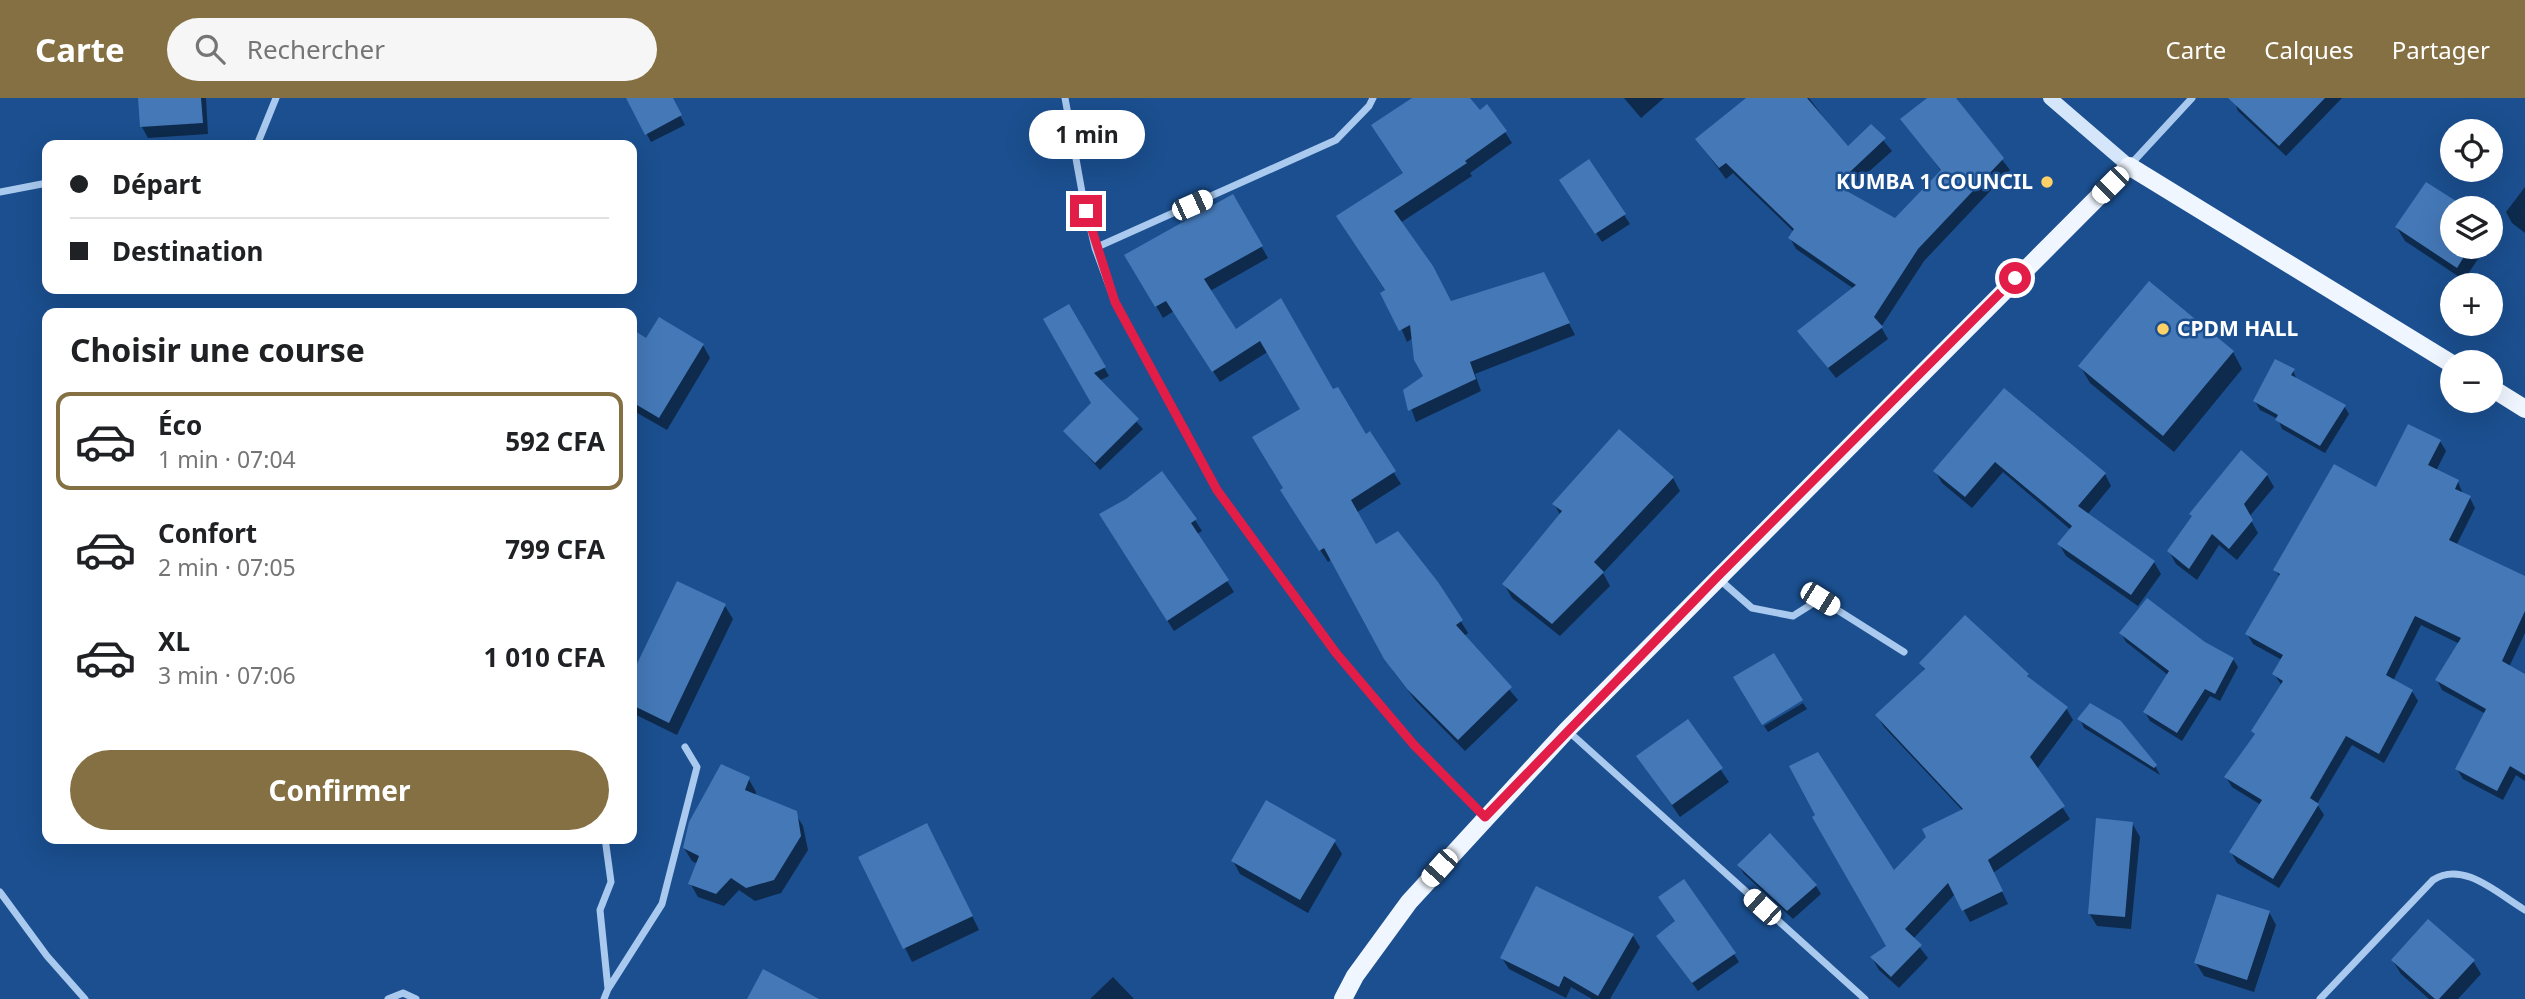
<!DOCTYPE html>
<html lang="fr">
<meta charset="utf-8">
<style>
body{margin:0;font-family:"Noto Sans",sans-serif;background:#f6f6f6;color:#202124;height:100vh;display:flex;flex-direction:column;font-size:26px;white-space:nowrap}
*{box-sizing:border-box;margin:0}
p{font-size:23px;color:#757577}
.icon{flex:none;width:38px;height:38px;fill:none;stroke:currentColor;stroke-width:2;stroke-linecap:round;stroke-linejoin:round}
.map{position:relative;flex:1;overflow:hidden}
.panel{position:absolute;left:42px;top:210px;width:595px;height:536px;display:flex;flex-direction:column;background:#fff;border-radius:14px;box-shadow:0 7px 28px #0002}
.panel>*{flex:none}
.banner{position:absolute;left:42px;top:42px;width:595px;height:154px;border-radius:14px;box-shadow:0 7px 28px #0002;display:grid;align-content:center;height:154px;padding:0 28px;background:#fff}
.tools{position:absolute;left:2440px;top:21px;display:grid;gap:14px}
.tools a{display:grid;place-items:center;width:63px;height:63px;border-radius:50%;background:#fff;box-shadow:0 7px 28px #0002;font-size:35px}
.end{position:absolute;width:32px;height:32px;margin:-16px;border:9px solid #e11d48;background:#fff;box-shadow:0 0 0 4px #fff}
.from{border-radius:50%}
.bubble{position:absolute;height:49px;border-radius:24px;background:#fff;box-shadow:0 7px 28px #0002;font-size:23px;font-weight:700;line-height:49px;text-align:center}
.car{position:absolute;width:21px;height:42px;margin:-21px -10px;border-radius:9px;box-shadow:0 0 5px 2px #0007;background:linear-gradient(#fff 24%,#345 0 40%,#fff 0 76%,#345 0 86%,#fff 0)}
.banner b{display:flex;align-items:center;gap:24px;height:66px;font-size:26px}
.banner b+b{border-top:2px solid #e0e0e0}
.banner i{width:18px;height:18px;background:#202124}
ul{padding:0;list-style:none}
li{display:flex;align-items:center;gap:21px;height:98px;margin:0 14px 10px;padding:0 14px;border:4px solid transparent;border-radius:14px}
li div{flex:1}
li b{display:block;font-size:26px}
li em{font-style:normal;font-weight:700}
li.current{border-color:#847042}
li>.icon{width:63px;height:63px;stroke-width:1.5}
h2{padding:0 28px;font-size:32px;line-height:84px}
.action{display:flex;gap:14px;margin-top:auto;padding:14px 28px}
.action a{flex:1;height:80px;border-radius:42px;background:#847042;color:#fff;font-size:28px;font-weight:700;line-height:80px;text-align:center}
header{display:flex;align-items:center;gap:42px;box-sizing:border-box;height:98px;padding:0 35px;background:#847042;color:#fff}
header strong{font-size:33px}
nav{display:flex;gap:38px;margin-inline-start:auto;font-size:24px}
.search{width:490px;height:63px;background:#f6f6f6;display:flex;align-items:center;gap:18px;box-sizing:border-box;padding:0 24px;border-radius:38px;color:#757577;font-size:26px}
.map>svg:first-child{display:block}
</style>
<header>
<strong>Carte</strong>
<div class="search"><svg class="icon" aria-label="search" viewBox="0 0 24 24"><circle cx="10" cy="10" r="6"/><path d="M15 15l6 6"/></svg>Rechercher</div>
<nav><a>Carte</a><a>Calques</a><a>Partager</a></nav>
</header>
<div class="map">
<svg width="2525" height="901" viewBox="0 0 2525 901">
<rect width="100%" height="100%" fill="#1b4f8f"/>
<path fill="#0007" d="M140 0H206L208 36 148 40 142 29Z
M628 0H671L685 27 651 44Z
M1415 0H1468L1480 14 1505 34 1512 45 1470 75 1472 78 1400 125 1450 205 1550 188 1575 237 1475 276 1481 293 1416 324 1405 293 1425 279 1413 240 1407 244 1386 194 1345 131 1405 76Z
M1624 0H1664L1641 20Z
M1749 0H1809L1847 50 1871 28 1892 53 1846 94 1895 123 1942 74 1902 21 1930 0H1954L2010 72 1924 163 1881 229 1888 241 1836 280 1799 233 1854 191 1796 151 1790 140 1794 134 1733 75 1726 81 1697 42Z
M2233 0H2342L2286 58 2238 13Z
M1589 64 1630 126 1602 144 1566 91Z
M2426 86 2463 110H2452V149H2486L2464 182 2405 143 2397 130Z
M2525 89V135L2512 125 2506 114Z
M1232 98 1268 160 1210 193 1236 234 1280 203 1333 294 1365 338 1369 336 1401 386 1356 415 1375 448 1437 485 1468 535 1464 538 1518 602 1465 653 1416 603 1393 573 1332 461 1328 464 1289 404 1285 390 1302 312 1269 253 1220 284 1174 213 1163 220 1127 158Z
M1069 208 1109 278 1099 283 1143 331 1100 372 1065 333 1094 305Z
M594 211 602 215H591Z
M632 233 647 242 703 247 710 260 667 332 632 312Z
M2233 254 2242 271 2174 354 2090 285 2080 268Z
M2293 272 2297 283 2344 308 2349 316 2325 355 2282 331 2278 321 2260 312 2255 303Z
M2005 292 2105 376 2111 388 2087 417 2154 464 2161 476 2138 508 2066 458 2059 446 2071 432 2003 374 1972 410 1942 385 1935 373Z
M2440 343 2446 353 2436 373 2458 384 2463 396 2470 400 2475 410 2457 446 2525 479V535L2509 569 2525 579V683L2516 677 2503 702 2463 681 2457 671 2486 616 2442 592 2437 582 2460 546 2421 527 2393 583 2412 593 2418 603 2384 665 2352 647 2317 706 2324 717 2279 790 2237 765 2231 754 2261 707 2232 689 2226 679 2256 638 2253 633 2282 588 2274 576 2282 562 2253 546 2247 536 2280 479 2275 472Z
M1162 375 1195 422 1202 433 1197 436 1234 494 1174 533 1107 428 1126 403Z
M2267 377 2274 389 2249 419 2258 435 2237 462 2219 447 2197 482 2176 466 2169 453 2193 420Z
M1673 380 1680 393 1603 475 1610 488 1560 538 1512 500 1504 486 1561 418 1554 406Z
M678 485 725 508 733 521 677 637 632 615V580Z
M2121 535 2233 561 2238 569 2220 603 2210 598 2182 643 2150 623 2145 614 2168 577 2126 544Z
M1921 566 2027 577 2031 584 2066 610 2073 622 2037 671 2070 721 1993 775 2008 806 1970 824 1955 796 1913 841 1928 860 1899 890 1879 872 1872 860 1888 849 1894 775 1963 713 1884 629 1877 618 1925 573Z
M1803 605 1807 611 1768 634 1764 628Z
M2080 621 2155 668 2160 677 2084 630Z
M1687 623 1729 684 1680 719 1638 658Z
M748 680 756 694 755 698 795 715 803 728 808 752 781 795 755 803 739 792 724 808 698 799 690 785 698 766 692 763 684 750Z
M2132 725 2140 739 2131 831 2097 828 2089 815Z
M934 740 979 832 912 864 860 759Z
M1334 743 1342 756 1308 815 1240 776 1233 763Z
M1739 768 1816 788 1821 796 1793 821 1744 776Z
M1537 790 1633 838 1640 849 1610 901H1592L1571 889 1566 900 1509 871 1502 860Z
M2269 814 2276 827 2254 894 2204 878 2196 865Z
M1658 839 1734 856 1739 864 1698 893Z
M2393 863H2473L2481 876 2458 901H2429L2401 876Z
M1113 879 1134 901H1090Z"/>
<path fill="#4478b7" d="M138 0H201L203 25 140 29Z
M626 0H673L682 17 645 37Z
M1412 0H1470L1480 12 1487 6 1507 33 1465 63 1467 65 1394 113 1433 168 1451 203 1544 174 1570 225 1470 264 1476 281 1408 313 1403 292 1423 278 1414 262 1410 227 1399 233 1380 195 1385 192 1336 118 1403 75 1371 27Z
M1746 0H1807L1848 48 1871 26 1886 40 1836 87 1895 120 1941 72 1900 21 1927 0H1956L2004 60 1918 151 1874 219 1883 229 1828 270 1797 233 1856 187 1788 140 1794 131 1726 65 1719 70 1695 41Z
M2228 0H2325L2279 48Z
M1589 61 1626 116 1595 136 1559 82Z
M2426 84 2467 110H2452V149H2470L2457 170 2395 129Z
M1233 96 1263 148 1204 181 1236 231 1281 200 1333 291 1338 289 1366 336 1370 333 1396 373 1351 402 1376 446 1398 433 1438 484 1463 522 1456 527 1512 589 1458 642 1407 591 1384 561 1324 450 1319 453 1280 392 1283 390 1252 339 1300 311 1260 243 1212 274 1166 203 1155 209 1124 157Z
M2149 183 2234 253 2163 338 2078 268Z
M1069 206 1106 269 1094 275 1139 321 1095 365 1063 333 1091 305 1043 221Z
M659 219 704 246 659 320 632 304V231L646 240Z
M2275 261 2295 271 2291 277 2346 307 2320 348 2275 322 2278 317 2253 303Z
M2004 290 2106 375 2078 408 2155 463 2131 497 2057 446 2072 428 1995 364 1965 399 1933 373Z
M2408 326 2441 342 2428 367 2459 382 2455 391 2471 398 2449 442 2525 478V513L2502 563 2525 576V677L2510 668 2497 693 2455 671 2486 611 2435 582 2461 540 2415 518 2386 577 2413 592 2379 656 2346 638 2310 700 2319 706 2273 781 2229 754 2262 702 2224 679 2255 636 2251 633 2283 583 2272 576 2283 557 2245 536 2280 476 2273 472 2334 366 2376 389Z
M1619 331 1674 379 1594 464 1604 474 1552 526 1502 486 1562 413 1552 406Z
M2241 352 2268 376 2244 406 2253 422 2229 451 2212 436 2189 471 2167 453 2192 418 2189 416Z
M1162 373 1197 421 1191 425 1229 482 1167 523 1099 416 1126 401Z
M677 483 726 506 669 625 632 607V576Z
M2147 500 2205 544 2234 560 2215 596 2205 591 2177 635 2143 614 2169 573 2119 535Z
M1965 517 2029 576 2027 578 2068 609 2030 659 2065 708 1988 762 2003 793 1962 813 1948 785 1905 831 1922 847 1891 879 1870 859 1886 848 1812 719 1815 717 1789 668 1818 654 1894 772 1926 739 1922 731 1963 711 1875 617 1925 571 1919 565Z
M1774 555 1803 602 1762 627 1733 579Z
M2090 605 2121 623 2157 667 2154 670 2077 621Z
M1688 621 1723 670 1672 707 1636 658Z
M721 666 750 679 745 692 797 713 801 738 774 782 746 790 731 780 716 796 688 786 699 758 683 750 689 724Z
M1266 702 1336 742 1300 802 1231 763Z
M2096 720 2133 724 2125 819 2088 816Z
M927 725 973 818 903 851 858 759Z
M1770 735 1817 787 1787 813 1737 767Z
M1684 781 1736 855 1692 885 1656 838 1675 823 1658 799Z
M1536 788 1634 836 1598 898 1564 878 1559 889 1500 860Z
M2217 796 2270 813 2247 882 2194 865Z
M2428 821 2475 862 2439 901H2435L2391 862Z
M763 871 819 901H747Z"/>
<g fill="none" stroke-linecap="round" stroke-linejoin="round">
<path stroke="#a9c9ee" stroke-width="7" d="M1065 0 1082 94 1095 150 1115 204 1217 392 1336 555 1414 647 1485 719
M257 47 276 0
M2131 66 2192 0
M0 94 47 85
M1095 150 1336 42 1369 8 1373 0
M1720 482 1752 510 1793 518 1820 501 1904 554
M1567 632 1865 901
M0 794 47 858 85 901
M608 891 662 806 697 669 685 649
M388 901 403 895 416 901
M604 901 608 891 600 812 611 784 605 740
M2320 901 2433 782C2463 762 2498 796 2525 812"/>
<path stroke="#d6e6fa" stroke-width="14" d="M2050 0 2129 68"/>
<path stroke="#f0f6ff" stroke-width="18" d="M2490 289 2525 311
M1343 901 1355 878 1409 804 1567 632 2129 68 2452 266"/>
</g>
<g fill="none" stroke-linecap="round" stroke-linejoin="round">
<path stroke="#e11d48" stroke-width="9" d="M1086 113 1115 204 1217 392 1336 555 1414 647 1485 719 1717 479 2015 180"/>
</g>
<g fill="#ffd166" stroke="#1b4f8f" stroke-width="2.5">
<circle cx="2047" cy="84" r="7"/>
<circle cx="2163" cy="231" r="7"/>
</g>
<g text-anchor="middle" stroke-width="5" stroke-linejoin="round" paint-order="stroke">
<g font-size="21" font-weight="bold" fill="#fff" stroke="#1b4f8f" text-anchor="end">
<text x="2033" y="91">KUMBA 1 COUNCIL</text>
<text x="2177" y="238" text-anchor="start">CPDM HALL</text>
</g>
</g>
</svg>
<div class="tools">
<a><svg class="icon" aria-label="locate" viewBox="0 0 24 24"><circle cx="12" cy="12" r="6"/><path d="M12 2v4M12 18v4M2 12h4M18 12h4"/></svg></a>
<a><svg class="icon" aria-label="layers" viewBox="0 0 24 24"><path d="M12 4l9 5-9 5-9-5zM3 14l9 5 9-5"/></svg></a>
<a>+</a>
<a>−</a>
</div>
<i class="end from" style="left:2015px;top:180px"></i>
<i class="end" style="left:1086px;top:113px"></i>
<div class="bubble" style="left:1029px;top:12px;width:116px">1 min</div>
<i class="car" style="left:2110px;top:87px;rotate:225deg"></i>
<i class="car" style="left:1192px;top:107px;rotate:66deg"></i>
<i class="car" style="left:1820px;top:501px;rotate:122deg"></i>
<i class="car" style="left:1439px;top:770px;rotate:222deg"></i>
<i class="car" style="left:1762px;top:809px;rotate:312deg"></i>
<div class="banner">
<b><i class="from"></i>Départ</b>
<b><i></i>Destination</b>
</div>
<section class="panel">
<h2>Choisir une course</h2>
<ul>
<li class="current"><svg class="icon" aria-label="car" viewBox="0 0 24 24"><path d="M5 17H2v-5l4-1 3-4h7l3 4 3 1v5h-3M9 17h6M6 11h13"/><circle cx="7" cy="17" r="2"/><circle cx="17" cy="17" r="2"/></svg><div><b>Éco</b><p>1 min · 07:04</p></div><em>592 CFA</em></li>
<li><svg class="icon" aria-label="car" viewBox="0 0 24 24"><path d="M5 17H2v-5l4-1 3-4h7l3 4 3 1v5h-3M9 17h6M6 11h13"/><circle cx="7" cy="17" r="2"/><circle cx="17" cy="17" r="2"/></svg><div><b>Confort</b><p>2 min · 07:05</p></div><em>799 CFA</em></li>
<li><svg class="icon" aria-label="car" viewBox="0 0 24 24"><path d="M5 17H2v-5l4-1 3-4h7l3 4 3 1v5h-3M9 17h6M6 11h13"/><circle cx="7" cy="17" r="2"/><circle cx="17" cy="17" r="2"/></svg><div><b>XL</b><p>3 min · 07:06</p></div><em>1 010 CFA</em></li>
</ul>
<div class="action"><a>Confirmer</a></div>
</section>
</div>
